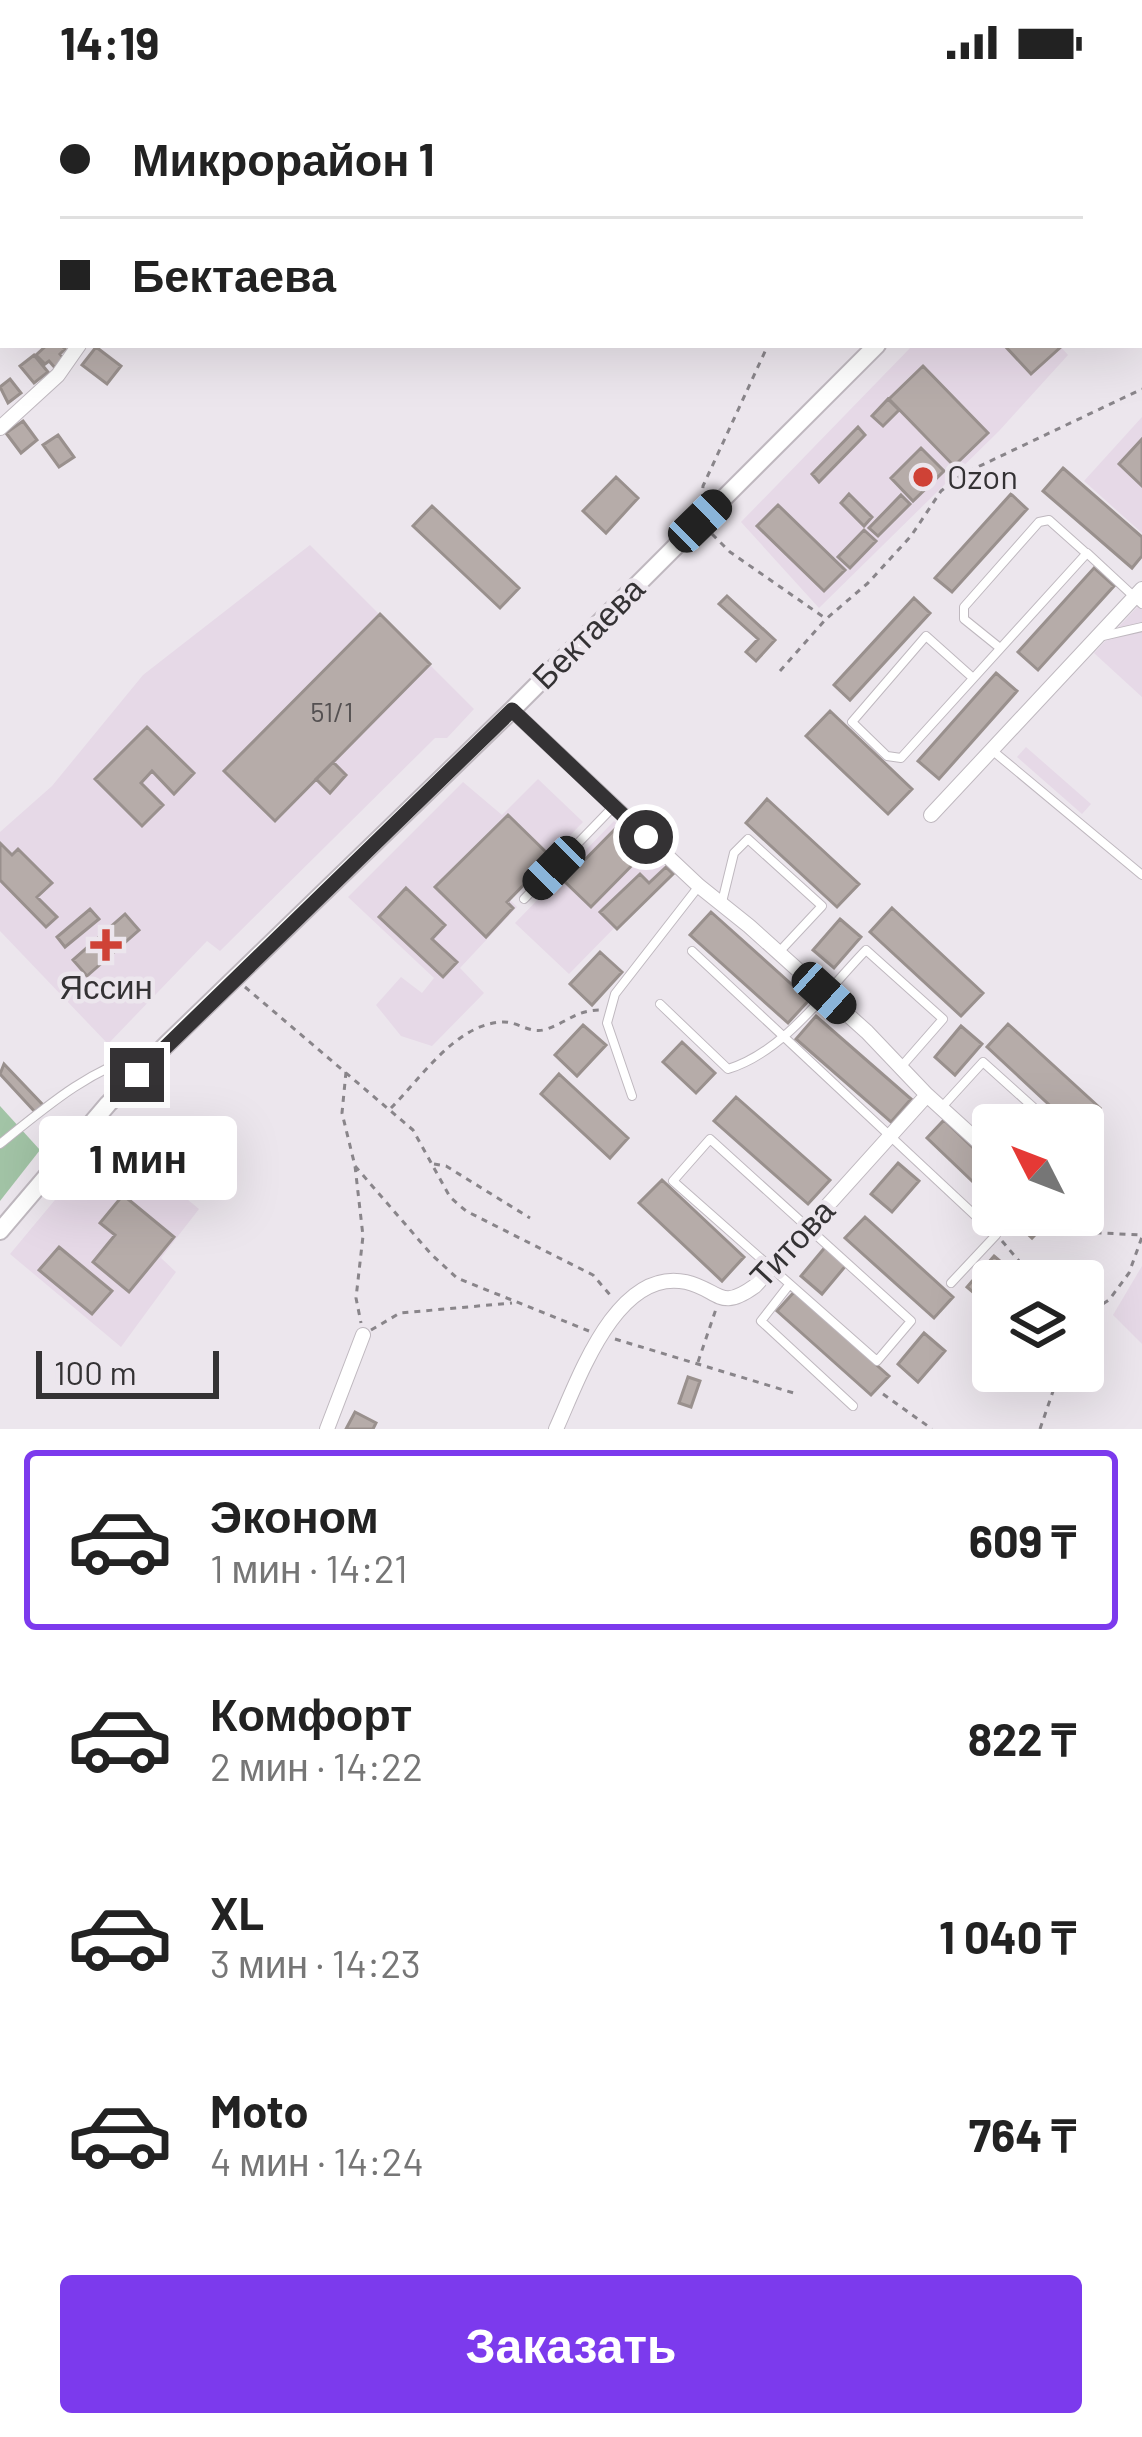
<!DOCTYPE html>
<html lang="ru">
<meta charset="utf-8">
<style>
body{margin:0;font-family:Barlow,sans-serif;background:#f2f2f2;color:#222;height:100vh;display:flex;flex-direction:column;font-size:45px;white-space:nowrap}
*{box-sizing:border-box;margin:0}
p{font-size:39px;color:#767676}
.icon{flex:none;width:66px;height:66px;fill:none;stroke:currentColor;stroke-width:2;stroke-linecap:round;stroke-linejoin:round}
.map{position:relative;height:1345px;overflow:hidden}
.details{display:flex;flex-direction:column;background:#fff;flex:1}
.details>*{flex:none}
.hud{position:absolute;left:0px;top:0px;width:1143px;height:264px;box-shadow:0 12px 48px #0002;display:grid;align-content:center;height:264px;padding:0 60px;background:#fff}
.needle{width:78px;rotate:312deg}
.buttons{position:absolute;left:972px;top:1020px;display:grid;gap:24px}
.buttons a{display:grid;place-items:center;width:132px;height:132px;border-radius:12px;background:#fff;box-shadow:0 12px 48px #0002;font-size:60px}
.scale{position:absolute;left:36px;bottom:30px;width:183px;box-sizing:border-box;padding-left:12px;border:6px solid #343234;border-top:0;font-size:33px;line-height:42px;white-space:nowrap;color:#343234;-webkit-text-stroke:9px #ece6ed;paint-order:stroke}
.end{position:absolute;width:54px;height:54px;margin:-27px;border:15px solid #343234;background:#fff;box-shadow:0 0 0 6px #fff}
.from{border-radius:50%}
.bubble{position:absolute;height:84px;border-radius:12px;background:#fff;box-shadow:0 12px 48px #0002;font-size:39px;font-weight:700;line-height:84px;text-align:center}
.car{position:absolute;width:36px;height:72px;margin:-36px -18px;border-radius:15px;box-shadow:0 0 9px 3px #0007;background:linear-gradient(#222 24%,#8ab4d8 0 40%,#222 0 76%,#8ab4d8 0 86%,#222 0)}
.hud b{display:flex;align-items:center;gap:42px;height:114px;font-size:45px}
.hud b+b{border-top:3px solid #e0e0e0}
.hud i{width:30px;height:30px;background:#222}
ul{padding:21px 0 0;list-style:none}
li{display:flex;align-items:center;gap:36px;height:180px;margin:0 24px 18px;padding:0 36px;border:6px solid transparent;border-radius:12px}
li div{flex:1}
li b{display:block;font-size:45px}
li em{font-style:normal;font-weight:700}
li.selected{border-color:#7c3aed}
li>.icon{width:108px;height:108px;stroke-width:1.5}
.cta{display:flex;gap:24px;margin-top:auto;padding:24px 60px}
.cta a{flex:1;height:138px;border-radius:12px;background:#7c3aed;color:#fff;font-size:48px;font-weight:700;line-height:138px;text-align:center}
.status{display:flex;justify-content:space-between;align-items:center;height:84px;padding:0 60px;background:#fff;direction:ltr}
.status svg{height:33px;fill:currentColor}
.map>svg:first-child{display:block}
</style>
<div class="status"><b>14:19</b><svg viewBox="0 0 49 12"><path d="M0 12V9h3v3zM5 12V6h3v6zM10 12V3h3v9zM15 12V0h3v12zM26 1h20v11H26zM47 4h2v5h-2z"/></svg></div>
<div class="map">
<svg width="1142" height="1345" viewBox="0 0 1142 1345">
<rect width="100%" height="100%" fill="#ece6ed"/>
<path fill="#e6d9e7" d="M913 261H1059L1068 271 999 347 819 524 741 438Z
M1142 333V449L1084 397Z
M310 461 474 625 447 654H435L220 867 207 857 108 960 0 847V748L52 702 143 591Z
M1142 518V613L1094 569Z
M1026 663 1091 720 1082 730 1017 673Z
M538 695 583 738 509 815 517 823 460 884 484 909 432 962 401 952 376 921 401 893 422 909 434 894 348 813 463 698 502 731Z
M614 737 670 787 569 890 515 839Z
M109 1051 199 1125 161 1174 176 1188 121 1263 10 1170Z
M1142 1182V1260L1113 1231Z"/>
<path fill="#a2c4a6" d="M0 1022 40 1066 0 1117Z"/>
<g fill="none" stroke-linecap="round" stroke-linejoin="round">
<path stroke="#8ecad3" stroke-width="21" d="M218 3 221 0
M0 241 3 239"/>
</g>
<path fill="#b6aca9" stroke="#99908d" stroke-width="3" d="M47 261H61L65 265 60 270 66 277 56 285 49 277 45 280 36 271Z
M1004 261H1063L1031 290Z
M96 263 121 282 107 300 82 281Z
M34 271 48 288 34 299 20 282Z
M923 282 988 349 954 382 889 315Z
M10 295 21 309 8 319 0 303Z
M888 315 899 326 883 342 872 332Z
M23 337 37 356 21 369 6 349Z
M858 343 865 351 819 398 812 390Z
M58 351 74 373 59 383 43 361Z
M1142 355V402L1119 380Z
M921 364 944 387 913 417 891 394Z
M1063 384 1142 453V472L1132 484 1043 407Z
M616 393 638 414 606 449 583 427Z
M849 410 872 433 864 442 841 419Z
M1011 410 1027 425 952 508 935 494Z
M901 411 910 420 878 452 869 444Z
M778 421 845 486 824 507 757 442Z
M432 422 519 504 500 524 413 442Z
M864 446 876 457 850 484 838 473Z
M1094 484 1114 502 1038 586 1018 568Z
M727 512 775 556 756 577 746 568 758 555 719 520Z
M914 514 930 529 850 616 834 601Z
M380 530 430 580 275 737 224 687Z
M996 589 1017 607 939 695 918 677Z
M830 627 912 705 888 730 806 652Z
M147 643 194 689 174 710 152 687 141 699 163 721 142 742 95 695Z
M333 678 346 691 330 709 316 695Z
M767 715 859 800 837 823 746 739Z
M508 731 551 773 507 818 513 824 486 853 435 803Z
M620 740 647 766 591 823 564 797Z
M0 759 12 771 18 765 52 799 37 813 57 833 46 843 0 796Z
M666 783 673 790 617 845 600 828 640 790 649 799Z
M406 804 445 841 432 855 457 878 443 893 379 833Z
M892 824 983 909 961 932 870 848Z
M90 825 99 835 65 863 57 853Z
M711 828 809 916 788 939 690 851Z
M125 830 139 846 87 892 73 876Z
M840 835 861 853 834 884 813 866Z
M600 868 622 888 592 921 570 900Z
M816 932 911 1015 891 1038 796 955Z
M1008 940 1100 1024 1083 1042 1071 1041 987 963Z
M583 941 606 961 577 992 555 971Z
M961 942 982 960 955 991 935 973Z
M682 958 715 989 696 1009 663 978Z
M4 980 43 1021 35 1028 0 990Z
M559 990 628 1054 610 1074 541 1010Z
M736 1013 830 1096 808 1120 714 1037Z
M944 1036 993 1083V1117L927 1054Z
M898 1079 919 1097 892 1128 871 1110Z
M662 1096 744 1173 722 1197 639 1119Z
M123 1111 174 1153 129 1208 93 1178 115 1151 100 1139Z
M1008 1131H1043L1049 1136 1032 1154Z
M865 1133 953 1213 934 1234 845 1154Z
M827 1161 848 1179 822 1210 801 1192Z
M59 1163 112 1207 92 1230 39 1186Z
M994 1172 1015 1190 1009 1197H993V1216L988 1221 967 1203Z
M794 1208 889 1292 871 1311 777 1227Z
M924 1249 945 1267 918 1298 898 1280Z
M688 1293 700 1297 691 1323 679 1319Z
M355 1328 376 1339 373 1345H346Z"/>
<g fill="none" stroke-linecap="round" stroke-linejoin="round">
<defs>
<path id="service" d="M200 3 202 0
M1103 552 1142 543
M1000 564 964 535V523L1039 438 1049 436 1086 469
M973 594 926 552 852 638 887 672 901 674 1087 469 1142 520
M993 667 1142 791
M524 815 613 723
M722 818 734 769 748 755 822 822 780 867
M692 867 996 1151 951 1199
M660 920 728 985C784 968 827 906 866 866L943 935 901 983
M632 1012 607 939 615 910 699 802
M942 1023 983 978 1053 1041
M710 1055 911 1237 877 1277 673 1097Z
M0 1060C54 1016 87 988 153 965
M789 1201 761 1237 853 1322"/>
<path id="minor" d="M45 0 47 3
M305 3 309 0
M0 344 58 291 79 261
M512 626 699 802 749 842 867 948 927 1011 993 1071
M931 731 1142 505
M327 1345 363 1251
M556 1345C578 1297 616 1183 686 1198 720 1206 719 1228 755 1202L927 1011"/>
<path id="tertiary" d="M1132 3 1135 0
M0 1147 108 1020 166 961 512 626 877 261"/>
</defs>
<use href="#service" stroke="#bfb8bf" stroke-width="10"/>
<use href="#minor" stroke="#bfb8bf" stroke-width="16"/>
<use href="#tertiary" stroke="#bfb8bf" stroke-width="20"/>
<path stroke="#89858a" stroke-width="3" stroke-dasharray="6 6" stroke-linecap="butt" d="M830 0 831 3
M702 416 703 402 768 261
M712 450 730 468 825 534
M780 587 826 535 868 499 911 452 941 407 963 390 1142 305
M245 903 413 1046 450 1113 466 1127 593 1191 611 1212
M346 988 342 1029 355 1082 363 1152 356 1214 361 1239
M391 1024C421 994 456 940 502 938 518 937 530 951 547 945 567 938 577 926 600 926
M434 1080 446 1082 530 1134
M355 1082 431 1170 457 1194 589 1247
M1069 1131 1070 1138 1083 1148 1140 1151
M1002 1157 1036 1197
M1083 1233 1109 1216 1129 1189 1142 1153
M371 1246 400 1229 512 1219
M615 1255 797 1310
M698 1278 716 1225
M883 1310 932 1345
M1040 1345 1060 1287"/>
<use href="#service" stroke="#fff" stroke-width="8"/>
<use href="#minor" stroke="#fff" stroke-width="14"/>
<use href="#tertiary" stroke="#fff" stroke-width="16"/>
</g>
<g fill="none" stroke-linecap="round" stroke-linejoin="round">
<path stroke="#343234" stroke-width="15" d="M137 991 512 626 646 753"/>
</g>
<g fill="#cf4236" stroke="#ece6ed" stroke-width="4.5">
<circle cx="923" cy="393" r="12"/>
<path d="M100 843h12v12h12v12h-12v12h-12v-12h-12v-12h12z"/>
</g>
<g text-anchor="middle" stroke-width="9" stroke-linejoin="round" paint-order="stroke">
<g font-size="27" fill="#545051">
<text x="332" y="638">51/1</text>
</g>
<g font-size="33" fill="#343234" stroke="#ece6ed" text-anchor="start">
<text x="947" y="405">Ozon</text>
<text x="106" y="915" text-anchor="middle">Яссин</text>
</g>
<g font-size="33" fill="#343234" stroke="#ece6ed">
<text transform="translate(588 549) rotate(-45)" y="12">Бектаева</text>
<text transform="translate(792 1159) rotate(-47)" y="12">Титова</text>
</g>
</g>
</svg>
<div class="buttons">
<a><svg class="needle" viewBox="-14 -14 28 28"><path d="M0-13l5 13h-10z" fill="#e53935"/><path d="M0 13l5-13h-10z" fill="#767676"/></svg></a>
<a><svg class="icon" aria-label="layers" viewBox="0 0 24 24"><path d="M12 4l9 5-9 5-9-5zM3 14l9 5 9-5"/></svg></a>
</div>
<div class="scale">100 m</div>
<i class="end from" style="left:646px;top:753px"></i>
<i class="end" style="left:137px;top:991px"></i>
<div class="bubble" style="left:39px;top:1032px;width:198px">1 мин</div>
<i class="car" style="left:700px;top:437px;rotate:46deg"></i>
<i class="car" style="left:554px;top:784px;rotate:224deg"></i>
<i class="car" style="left:824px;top:909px;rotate:132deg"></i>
<div class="hud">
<b><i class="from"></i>Микрорайон 1</b>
<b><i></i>Бектаева</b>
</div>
</div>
<section class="details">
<ul>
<li class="selected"><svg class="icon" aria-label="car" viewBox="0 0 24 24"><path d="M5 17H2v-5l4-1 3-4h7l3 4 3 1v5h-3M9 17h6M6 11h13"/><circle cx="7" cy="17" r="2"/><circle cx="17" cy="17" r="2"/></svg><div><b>Эконом</b><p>1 мин · 14:21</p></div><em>609 ₸</em></li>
<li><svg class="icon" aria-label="car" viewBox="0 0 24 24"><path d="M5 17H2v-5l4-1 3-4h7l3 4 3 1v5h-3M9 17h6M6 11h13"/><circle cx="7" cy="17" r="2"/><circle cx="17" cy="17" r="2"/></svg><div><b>Комфорт</b><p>2 мин · 14:22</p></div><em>822 ₸</em></li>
<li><svg class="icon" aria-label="car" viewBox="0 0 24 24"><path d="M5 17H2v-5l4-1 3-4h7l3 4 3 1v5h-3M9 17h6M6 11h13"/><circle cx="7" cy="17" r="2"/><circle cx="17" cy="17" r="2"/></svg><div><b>XL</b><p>3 мин · 14:23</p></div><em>1 040 ₸</em></li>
<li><svg class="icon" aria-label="car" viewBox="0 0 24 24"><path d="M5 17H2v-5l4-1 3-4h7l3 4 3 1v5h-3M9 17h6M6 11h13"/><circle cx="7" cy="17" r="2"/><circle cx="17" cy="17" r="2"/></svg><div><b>Moto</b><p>4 мин · 14:24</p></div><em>764 ₸</em></li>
</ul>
<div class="cta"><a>Заказать</a></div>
</section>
